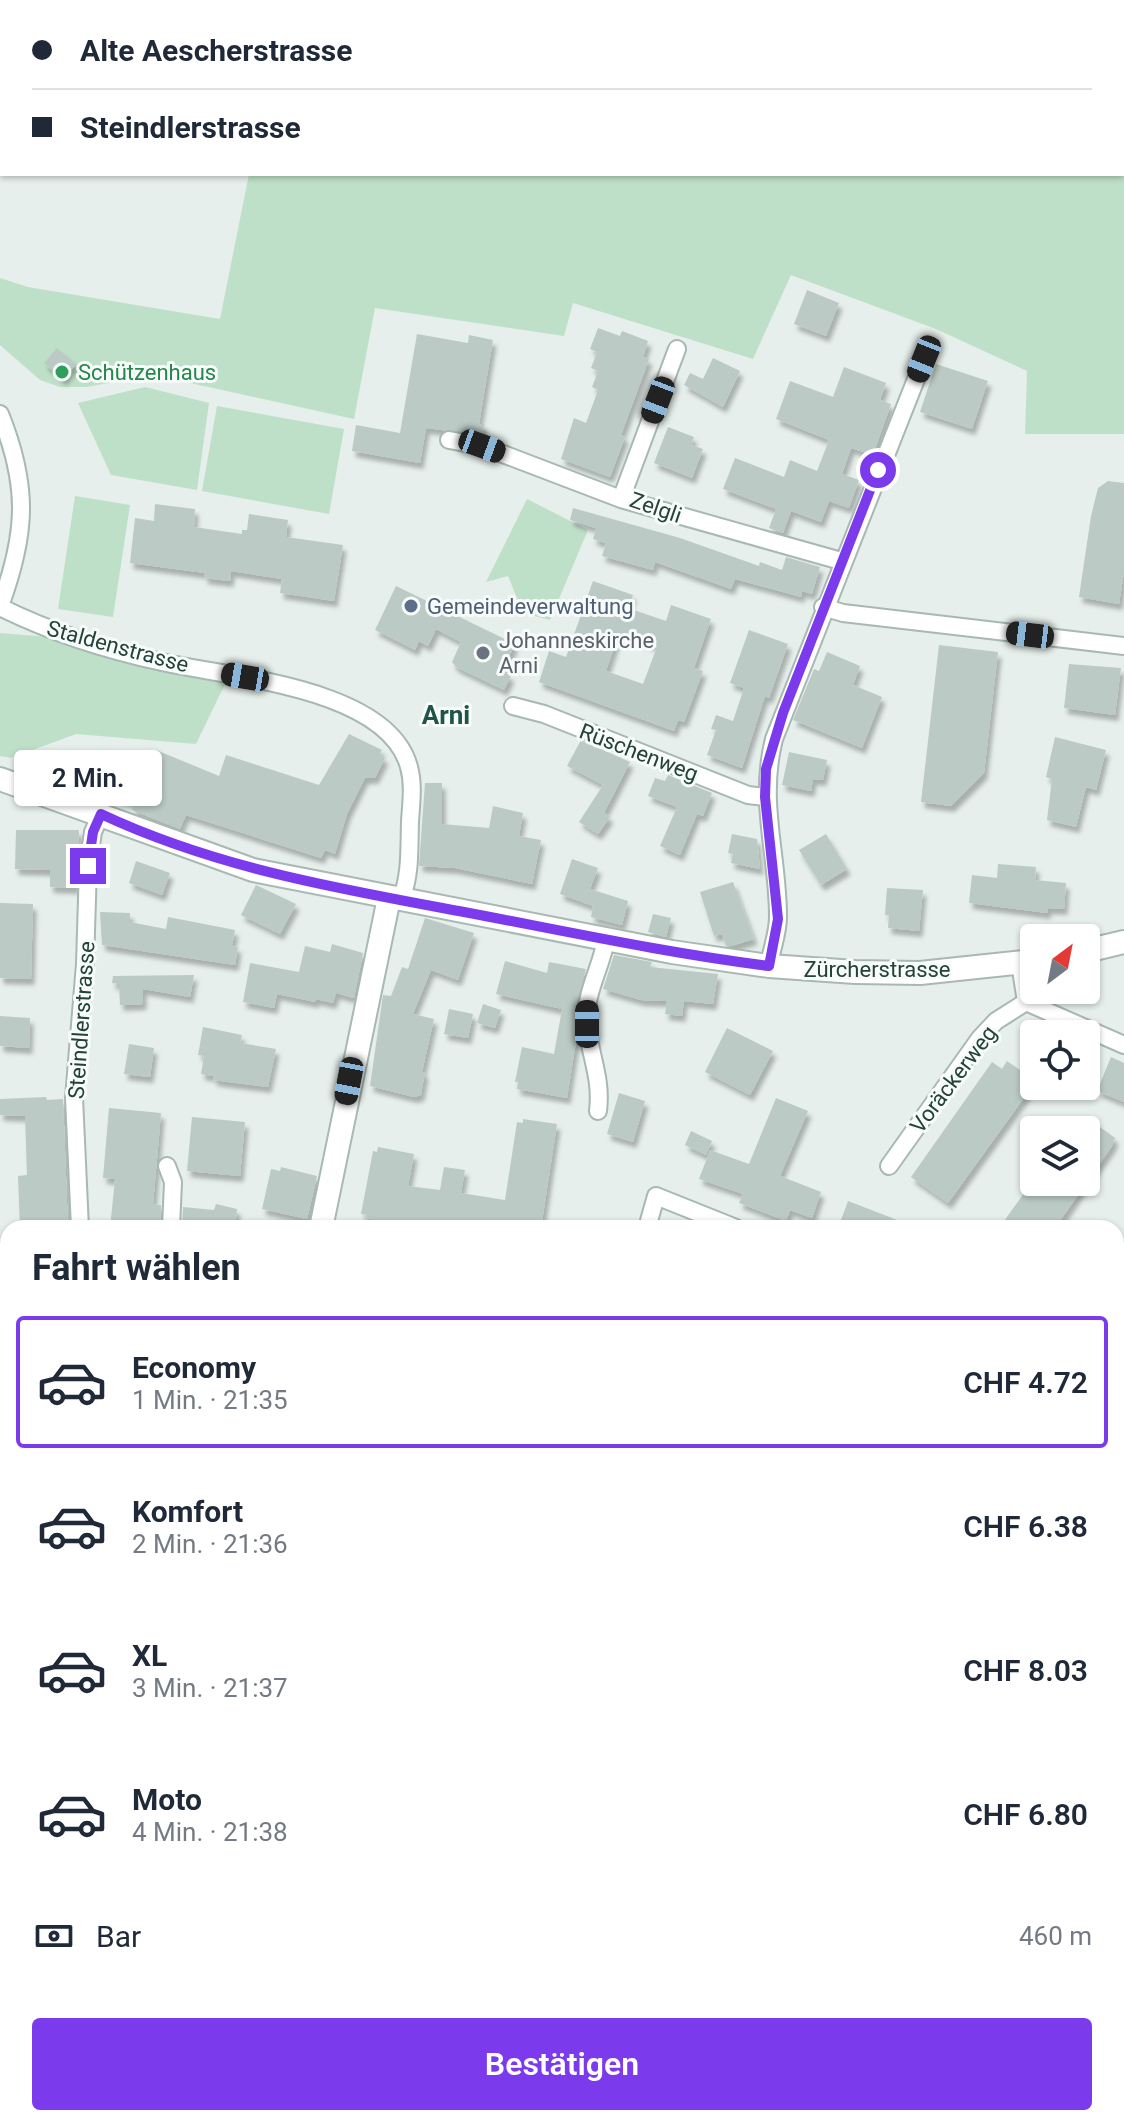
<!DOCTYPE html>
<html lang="de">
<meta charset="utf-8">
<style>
body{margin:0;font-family:Roboto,sans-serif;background:#f2f2f3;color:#1f2937;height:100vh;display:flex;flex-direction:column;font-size:30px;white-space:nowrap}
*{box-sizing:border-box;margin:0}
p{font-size:26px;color:#747a83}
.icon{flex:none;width:44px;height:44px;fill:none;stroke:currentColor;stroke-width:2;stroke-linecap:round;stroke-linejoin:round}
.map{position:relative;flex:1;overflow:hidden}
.drawer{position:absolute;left:0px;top:1220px;width:1124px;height:906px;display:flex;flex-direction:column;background:#fff;border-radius:24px 24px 0 0;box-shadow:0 2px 6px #0004}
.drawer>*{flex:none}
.hud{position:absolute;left:0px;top:0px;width:1124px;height:176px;box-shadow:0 2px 6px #0004;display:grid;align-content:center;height:176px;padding:0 32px;background:#fff}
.needle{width:52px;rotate:32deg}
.fabs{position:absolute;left:1020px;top:924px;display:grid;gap:16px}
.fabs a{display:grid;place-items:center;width:80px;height:80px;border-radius:8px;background:#fff;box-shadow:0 2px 6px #0004;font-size:40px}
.end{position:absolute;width:36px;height:36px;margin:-18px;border:10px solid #7c3aed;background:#fff;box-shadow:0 0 0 4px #fff}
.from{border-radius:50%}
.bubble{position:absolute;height:56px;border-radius:8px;background:#fff;box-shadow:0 2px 6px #0004;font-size:26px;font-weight:600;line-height:56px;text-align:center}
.car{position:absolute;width:24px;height:48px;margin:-24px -12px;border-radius:10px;box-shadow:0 0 6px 2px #0007;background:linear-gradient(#222 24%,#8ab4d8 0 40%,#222 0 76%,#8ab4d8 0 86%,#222 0)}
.hud b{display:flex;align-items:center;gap:28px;height:76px;font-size:30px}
.hud b+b{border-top:2px solid #e0e1e3}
.hud i{width:20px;height:20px;background:#1f2937}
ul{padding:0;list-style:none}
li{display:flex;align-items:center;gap:24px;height:132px;margin:0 16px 12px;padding:0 16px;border:4px solid transparent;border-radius:8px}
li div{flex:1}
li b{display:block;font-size:30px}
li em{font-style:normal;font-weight:600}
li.on{border-color:#7c3aed}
li>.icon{width:72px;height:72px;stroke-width:1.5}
h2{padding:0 32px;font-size:36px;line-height:96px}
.pay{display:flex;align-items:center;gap:20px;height:88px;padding:0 32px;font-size:30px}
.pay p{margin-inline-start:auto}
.primary-button{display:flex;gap:16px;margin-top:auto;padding:16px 32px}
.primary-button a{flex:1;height:92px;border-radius:8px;background:#7c3aed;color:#fff;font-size:32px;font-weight:600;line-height:92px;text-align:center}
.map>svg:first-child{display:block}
</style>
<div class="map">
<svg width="1124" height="2125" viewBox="0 0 1124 2125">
<defs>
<filter id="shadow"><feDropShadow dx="3.5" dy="6" stdDeviation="2" flood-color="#0004"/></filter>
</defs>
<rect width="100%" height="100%" fill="#e6efeb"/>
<path fill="#bfe0c8" d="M360 0H1124V434H1025L1027 371 936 329 791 275 753 359 573 303 564 336 375 308 354 419 154 375 86 387H60L40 380 0 345V278L28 287 220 319 249 174H1122V2H346Z
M145 387 209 403 197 490 111 475 78 403Z
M217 406 344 429 329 514 202 491Z
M75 496 130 505 113 617 58 609Z
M527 499 588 530 550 620 523 613 508 576 486 582Z
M0 633 49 637 225 684 196 744 76 734 11 758 0 756Z
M1116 1434 1124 1439V2125H873L876 2118H1116Z"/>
<path fill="#bbcac4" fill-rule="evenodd" filter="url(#shadow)" d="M807 290 839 303 826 336 794 324Z
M598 328 620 336 622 331 648 341 643 357 649 359 621 435 625 437 610 477 561 459 574 418 586 423 598 390 592 387 598 371 591 368 597 352 590 349Z
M417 334 468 343 469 335 493 340 479 424H484L482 435 426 428 420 463 352 451 356 425 400 433Z
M57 348 76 364 63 380 44 363Z
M713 358 740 371 723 407 684 385 690 373 703 379Z
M936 364 988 381 972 429 920 412Z
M844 367 886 383 880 400 891 404 873 455 851 448 842 474 859 480 849 508 829 501 821 522 791 511 783 533 769 528 776 509 723 489 735 458 784 477 790 460 817 471 829 440 776 419 790 381 833 397Z
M668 427 694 437 691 445 703 449 692 478 654 463Z
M1108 481 1124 483V571L1119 604 1079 597 1091 516 1098 488Z
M155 504 195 509 194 527 242 534V530H247L249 514 288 520 286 537 343 545 334 601 280 593 282 579 231 571 230 581 204 578 205 573 130 563 135 518 154 521Z
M573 508 680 538 759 566 760 562 782 570 786 557 820 567 812 594 802 591 801 597 735 579 731 589 655 562 653 570 602 556 606 543 593 539 596 528 570 520Z
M593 581 633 595 628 608 666 621 671 605 711 619 694 668 703 671 684 722 678 720 674 731 539 682 549 651 566 657ZM619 633 657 647 643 684 606 671Z
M396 586 515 644 502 671 511 676 504 690 456 667 452 662 461 642 436 629 428 646 419 641 415 650 375 630Z
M749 630 788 644 769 698 765 696 742 768 707 755 716 730 711 729 716 715 733 721 744 688 730 683Z
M939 645 998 652 984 773 951 806 921 802Z
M827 652 860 666 853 685 882 697 862 748 793 720 814 669 819 671Z
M1069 664 1121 668 1115 715 1064 708Z
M349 734 382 750 379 755 385 758 375 778H365L347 814 335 854 325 850 321 858 186 815 180 829 132 810 134 803 98 792 109 753 150 765 156 750 219 776 226 755 319 785Z
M1055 737 1106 750 1096 790 1086 787 1076 827 1047 820 1052 779 1046 777Z
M581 740 630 762 604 813 610 817 598 834 579 822 603 785 567 766Z
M789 752 827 760 823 780 813 779 811 791 782 785Z
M668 775 712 793 703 816 697 814 680 855 660 846 677 807 648 796 655 778 665 781Z
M425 783H442V824L489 828 493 806 523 813 519 836 541 840 532 884 455 868 419 866Z
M16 830H79L76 888 50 887V870L15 869Z
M732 834 757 839 760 869 731 863 733 854 728 853Z
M826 834 847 869 821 885 799 850Z
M572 859 598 868 590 889 628 901 622 925 591 917 593 906 560 894Z
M136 861 170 873 162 895 129 883Z
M998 864 1036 867 1035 880 1066 883 1064 909 1048 908 1047 913 969 903 972 875 997 878Z
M733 882 754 939 731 946H726L722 934 714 936 700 892Z
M256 885 296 904 280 934 241 915Z
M887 888 923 890 919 931 888 928 889 915H885Z
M0 903 33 904 31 979 0 978Z
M100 912 130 913V922L166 929 168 917 235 930 232 946 238 947 235 965 102 945Z
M653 914 671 918 666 937 648 932Z
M425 918 474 933 458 980 431 970 413 1014 434 1019 422 1072H425L421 1095 414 1097 370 1086 383 995 391 996 402 967 408 969Z
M332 944 363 953 354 998 336 993 333 1003 316 999 315 1002 277 994 274 1008 243 1002 250 963 299 972 305 946 330 952Z
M614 955 652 962 650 967 718 974 713 1004 684 1001 682 1016 665 1014 667 1001 641 1000 603 989Z
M505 961 547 973 549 962 586 969 577 1001V1035L567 1098 517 1089 518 1082H515L522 1047 554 1054 562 1009 496 994Z
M194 975 190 997 143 989V1004L120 1005 119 984 112 983 113 976Z
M483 1004 501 1010 495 1028 477 1023Z
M449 1009 473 1014 468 1038 444 1034Z
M0 1016 30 1018 29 1048 0 1046Z
M203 1027 242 1035 240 1043 276 1049 268 1087 213 1080 214 1076 201 1074 204 1056 198 1055Z
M727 1028 773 1051 750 1095 705 1072Z
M129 1044 154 1048 150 1077 124 1074Z
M1111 1057 1124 1063V1102L1097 1091Z
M1007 1061 1034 1080 1031 1088 948 1203 911 1177 992 1062 1002 1069Z
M619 1093 645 1101 633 1142 607 1134Z
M46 1097 47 1100 63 1099 68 1228H20L18 1176 27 1175 25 1116 0 1115V1099Z
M776 1098 808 1111 780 1176 821 1192 812 1218 790 1210 786 1221 739 1203 743 1194 699 1179 710 1150 749 1164Z
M109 1108 161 1113 153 1204 161 1205 160 1228H110L115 1179 103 1178Z
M192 1117 245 1122 240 1176 187 1171Z
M1086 1117 1115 1138 1112 1146 1055 1228H999L1032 1182H1086Z
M523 1119 557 1124 541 1228H417L366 1218 367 1215 361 1214 373 1151 377 1152 378 1147 414 1154 408 1186 440 1190 444 1167 465 1170 461 1193 505 1200 517 1122 523 1123Z
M691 1131 712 1141 706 1155 685 1145Z
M281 1167 317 1176 307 1219 262 1209 271 1169 280 1171Z
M848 1201 887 1216 916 1228H838Z
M216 1204 237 1209 235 1228H182L183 1207 214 1210Z"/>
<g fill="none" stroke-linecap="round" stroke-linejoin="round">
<defs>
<path id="minor" d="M3 0 9 2
M0 41 2 35
M677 349 621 499 841 561
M0 414C29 486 27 533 0 606
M449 440 482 446 621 499
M0 607C50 632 107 650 162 662 227 677 388 687 409 767 414 785 411 804 410 822 409 850 411 873 401 900
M823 607 843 613 1124 646
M513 706 544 714 748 795 765 797
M1020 963 1026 1002 1124 1045
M769 966C771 950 778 934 778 917 778 854 758 803 774 739L924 359
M598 1111C602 1077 590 1057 587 1025 583 995 602 967 606 939
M167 1166 173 1182 171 1228
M889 1166 980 1038 996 1021 1026 1002
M80 1228 74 1098 85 964 88 866 93 832 101 814
M647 1228 656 1196 736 1228
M1116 1344 1124 1349
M0 1347 8 1348
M0 2011 8 2013
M445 2118 455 2125
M677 2125 681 2118
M873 2125 876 2118"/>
<path id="tertiary" d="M0 779 253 870 672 952 769 966 855 972 920 973 1034 961
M1086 951 1124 942
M321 1228 389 898
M147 2125 148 2118"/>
</defs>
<use href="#minor" stroke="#a8b8b2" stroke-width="20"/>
<use href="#tertiary" stroke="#a8b8b2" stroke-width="26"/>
<use href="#minor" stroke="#fff" stroke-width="16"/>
<use href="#tertiary" stroke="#fff" stroke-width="22"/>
</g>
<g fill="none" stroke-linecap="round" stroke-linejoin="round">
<path stroke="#7c3aed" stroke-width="10" d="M88 866 93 832 101 814C216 868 340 889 464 912 565 931 666 953 769 966L778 919 765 797 766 769 783 713 878 470"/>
</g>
<circle fill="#2e9e5b" stroke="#f7fbf9" stroke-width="3" cx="62" cy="372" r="8"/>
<circle fill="#5c6f8a" stroke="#f7fbf9" stroke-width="3" cx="411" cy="606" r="8"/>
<circle fill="#6b7280" stroke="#f7fbf9" stroke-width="3" cx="483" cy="653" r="8"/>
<g text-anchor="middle" stroke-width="6" stroke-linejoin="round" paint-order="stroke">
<g font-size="22" fill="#27864d" stroke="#f7fbf9" text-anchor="start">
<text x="78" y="380">Schützenhaus</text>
</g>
<g font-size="22" fill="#24423a" stroke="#f7fbf9">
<text transform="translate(656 507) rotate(19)" y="8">Zelgli</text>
<text transform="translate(118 646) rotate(15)" y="8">Staldenstrasse</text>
<text transform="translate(639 752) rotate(21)" y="8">Rüschenweg</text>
<text x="877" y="977">Zürcherstrasse</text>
<text transform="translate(81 1020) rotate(-86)" y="8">Steindlerstrasse</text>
<text transform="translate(953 1079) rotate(-53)" y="8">Voräckerweg</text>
</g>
<g font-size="22" fill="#4e5e75" stroke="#f7fbf9" text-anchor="start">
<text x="427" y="614">Gemeindeverwaltung</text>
</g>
<g font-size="22" fill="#5b616d" stroke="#f7fbf9" text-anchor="start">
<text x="499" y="648">Johanneskirche<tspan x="499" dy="25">Arni</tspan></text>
</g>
<g font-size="26" font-weight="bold" fill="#1f5548" stroke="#f7fbf9">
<text x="446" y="724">Arni</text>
</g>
</g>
</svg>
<div class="fabs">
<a><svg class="needle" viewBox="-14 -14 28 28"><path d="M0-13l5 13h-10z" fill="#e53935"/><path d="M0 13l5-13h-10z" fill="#747a83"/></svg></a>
<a><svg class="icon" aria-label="locate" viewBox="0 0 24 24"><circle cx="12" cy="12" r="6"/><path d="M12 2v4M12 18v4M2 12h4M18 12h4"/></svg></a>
<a><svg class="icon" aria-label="layers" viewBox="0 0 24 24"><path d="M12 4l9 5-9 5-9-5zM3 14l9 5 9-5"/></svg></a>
</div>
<i class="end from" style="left:878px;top:470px"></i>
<i class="end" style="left:88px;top:866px"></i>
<div class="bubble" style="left:14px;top:750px;width:148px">2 Min.</div>
<i class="car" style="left:924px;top:359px;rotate:202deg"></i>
<i class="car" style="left:658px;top:400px;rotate:201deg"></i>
<i class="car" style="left:482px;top:446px;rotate:110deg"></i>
<i class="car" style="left:1030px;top:635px;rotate:277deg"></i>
<i class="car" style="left:245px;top:677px;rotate:280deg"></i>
<i class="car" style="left:587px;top:1024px;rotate:0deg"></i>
<i class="car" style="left:349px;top:1081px;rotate:191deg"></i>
<div class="hud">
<b><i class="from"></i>Alte Aescherstrasse</b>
<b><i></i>Steindlerstrasse</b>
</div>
<section class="drawer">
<h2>Fahrt wählen</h2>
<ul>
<li class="on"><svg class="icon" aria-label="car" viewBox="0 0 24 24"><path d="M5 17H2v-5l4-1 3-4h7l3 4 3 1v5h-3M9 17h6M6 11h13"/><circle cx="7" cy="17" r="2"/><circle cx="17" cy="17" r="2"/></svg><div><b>Economy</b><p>1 Min. · 21:35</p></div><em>CHF 4.72</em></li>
<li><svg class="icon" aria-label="car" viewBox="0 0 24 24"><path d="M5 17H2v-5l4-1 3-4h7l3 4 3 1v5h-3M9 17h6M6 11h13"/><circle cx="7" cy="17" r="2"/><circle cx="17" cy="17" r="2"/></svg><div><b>Komfort</b><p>2 Min. · 21:36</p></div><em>CHF 6.38</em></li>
<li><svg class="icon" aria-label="car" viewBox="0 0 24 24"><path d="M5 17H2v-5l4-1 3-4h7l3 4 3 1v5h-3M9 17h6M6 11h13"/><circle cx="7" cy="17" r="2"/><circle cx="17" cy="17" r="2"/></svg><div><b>XL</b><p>3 Min. · 21:37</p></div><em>CHF 8.03</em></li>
<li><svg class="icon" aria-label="car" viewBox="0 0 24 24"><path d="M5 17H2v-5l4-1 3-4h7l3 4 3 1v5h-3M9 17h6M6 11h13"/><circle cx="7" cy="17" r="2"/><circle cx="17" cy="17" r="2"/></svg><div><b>Moto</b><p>4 Min. · 21:38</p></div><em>CHF 6.80</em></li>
</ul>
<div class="pay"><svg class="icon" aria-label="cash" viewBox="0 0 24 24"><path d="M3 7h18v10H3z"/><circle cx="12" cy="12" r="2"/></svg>Bar<p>460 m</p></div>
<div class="primary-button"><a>Bestätigen</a></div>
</section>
</div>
